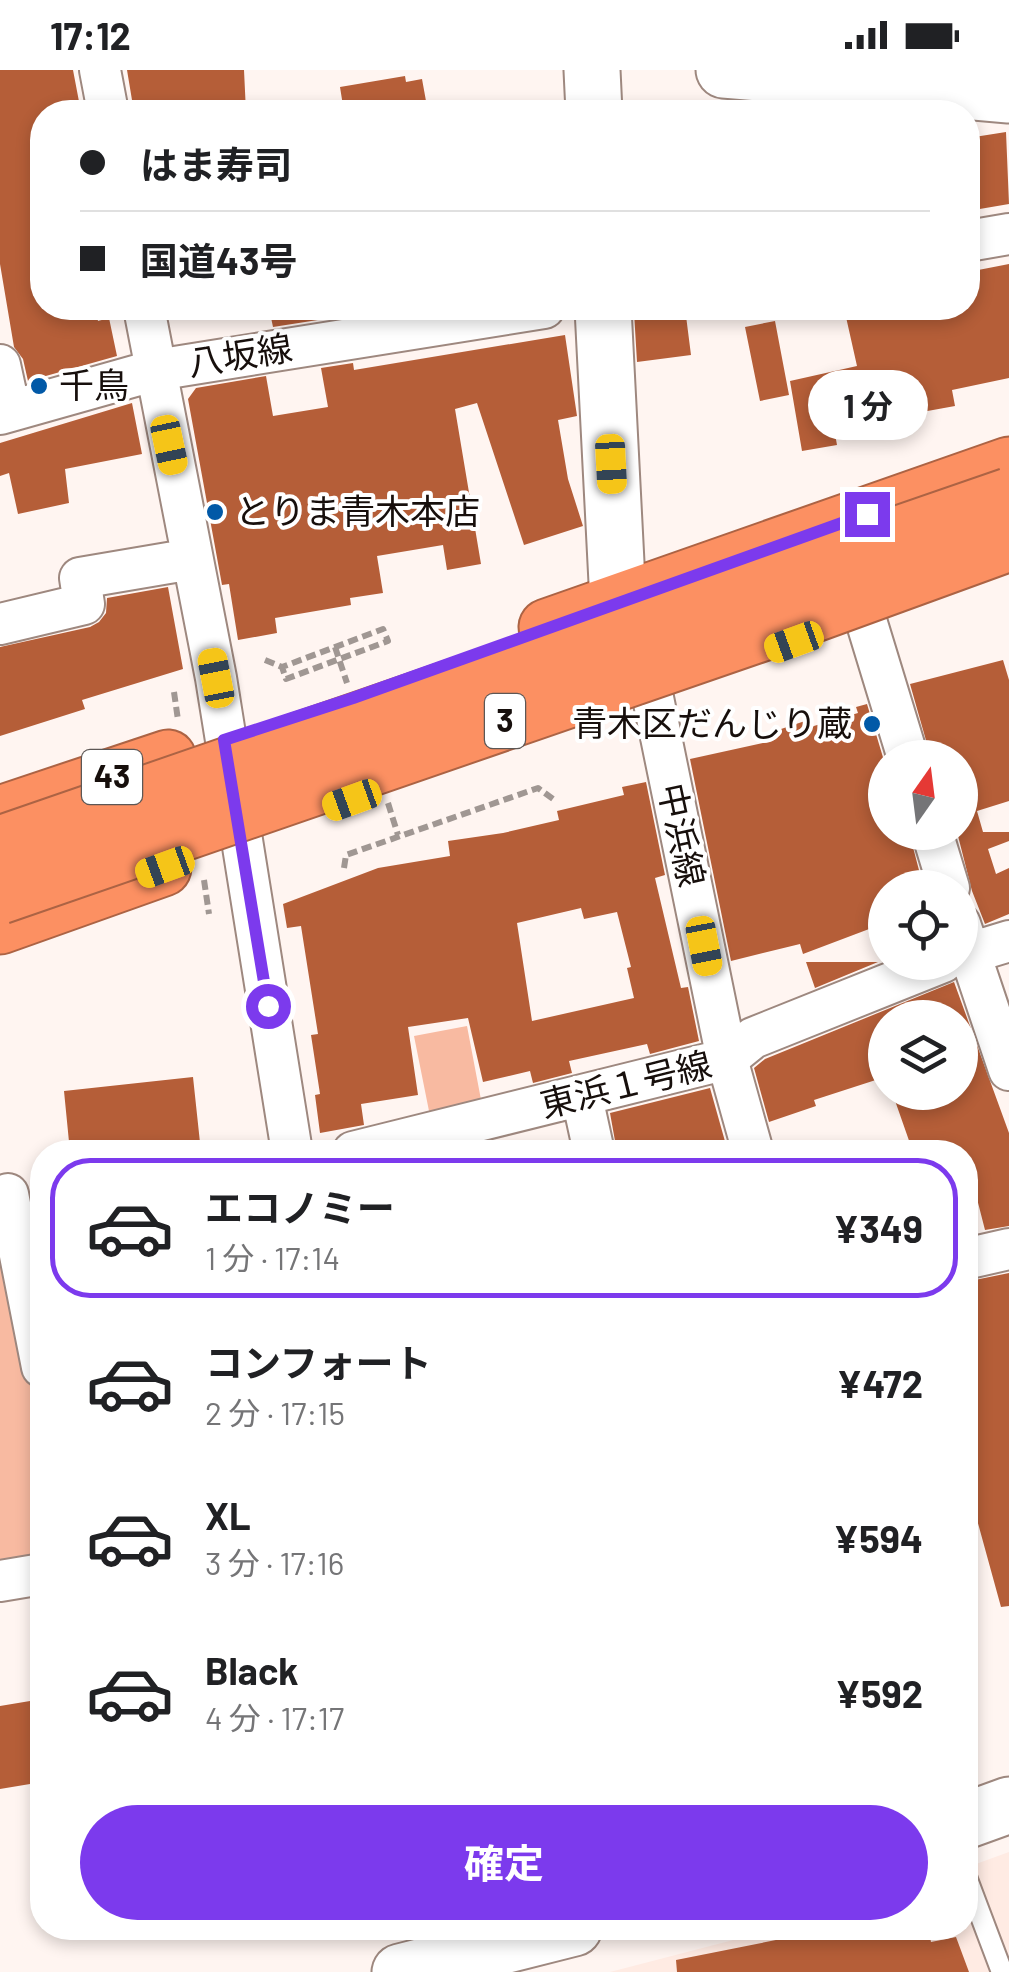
<!DOCTYPE html>
<html lang="ja">
<meta charset="utf-8">
<style>
body{margin:0;font-family:Barlow,"Noto Sans JP",sans-serif;background:#f2f2f2;color:#202124;height:100vh;display:flex;flex-direction:column;font-size:38px;white-space:nowrap}
*{box-sizing:border-box;margin:0}
p{font-size:32px;color:#757577}
.icon{flex:none;width:55px;height:55px;fill:none;stroke:currentColor;stroke-width:2;stroke-linecap:round;stroke-linejoin:round}
.map{position:relative;flex:1;overflow:hidden}
.drawer{position:absolute;left:30px;top:1070px;width:948px;height:800px;display:flex;flex-direction:column;background:#fff;border-radius:40px;box-shadow:0 5px 15px #0003}
.drawer>*{flex:none}
.banner{position:absolute;left:30px;top:30px;width:950px;height:220px;border-radius:40px;box-shadow:0 5px 15px #0003;display:grid;align-content:center;height:220px;padding:0 50px;background:#fff}
.needle{width:65px;rotate:14deg}
.buttons{position:absolute;left:868px;top:670px;display:grid;gap:20px}
.buttons a{display:grid;place-items:center;width:110px;height:110px;border-radius:50%;background:#fff;box-shadow:0 5px 15px #0003;font-size:50px}
.end{position:absolute;width:45px;height:45px;margin:-22px;border:12px solid #7c3aed;background:#fff;box-shadow:0 0 0 5px #fff}
.from{border-radius:50%}
.bubble{position:absolute;height:70px;border-radius:35px;background:#fff;box-shadow:0 5px 15px #0003;font-size:32px;font-weight:700;line-height:70px;text-align:center}
.car{position:absolute;width:30px;height:60px;margin:-30px -15px;border-radius:12px;box-shadow:0 0 8px 2px #0007;background:linear-gradient(#f5c518 24%,#345 0 40%,#f5c518 0 76%,#345 0 86%,#f5c518 0)}
.banner b{display:flex;align-items:center;gap:35px;height:95px;font-size:38px}
.banner b+b{border-top:2px solid #e0e0e0}
.banner i{width:25px;height:25px;background:#202124}
ul{padding:18px 0 0;list-style:none}
li{display:flex;align-items:center;gap:30px;height:140px;margin:0 20px 15px;padding:0 30px;border:5px solid transparent;border-radius:40px}
li div{flex:1}
li b{display:block;font-size:38px}
li em{font-style:normal;font-weight:700}
li.selected{border-color:#7c3aed}
li>.icon{width:90px;height:90px;stroke-width:1.5}
.cta{display:flex;gap:20px;margin-top:auto;padding:20px 50px}
.cta a{flex:1;height:115px;border-radius:60px;background:#7c3aed;color:#fff;font-size:40px;font-weight:700;line-height:115px;text-align:center}
.status{display:flex;justify-content:space-between;align-items:center;height:70px;padding:0 50px;background:#fff;direction:ltr}
.status svg{height:28px;fill:currentColor}
.map>svg:first-child{display:block}
</style>
<div class="status"><b>17:12</b><svg viewBox="0 0 49 12"><path d="M0 12V9h3v3zM5 12V6h3v6zM10 12V3h3v9zM15 12V0h3v12zM26 1h20v11H26zM47 4h2v5h-2z"/></svg></div>
<div class="map">
<svg width="1009" height="1902" viewBox="0 0 1009 1902">
<rect width="100%" height="100%" fill="#fff5f1"/>
<path fill="#ffebe3" d="M1009 1782V1902H610L779 1858H965V1798Z"/>
<path fill="#f8baa1" d="M467 956 482 1035 430 1046 414 966Z
M0 1158 4 1161 42 1360V1492L0 1499Z"/>
<path fill="#b55e38" fill-rule="evenodd" d="M0 0H73L81 42H42V238H95L98 251 109 248 117 286 28 311 23 289 14 277 0 194Z
M127 0H244L246 42H134Z
M405 6 406 12 422 9 428 42H344L340 17Z
M1006 62 1009 134 968 141V68Z
M1009 194V308L952 320 955 336 834 358 837 375 802 381 790 311 857 296 846 247 877 238H968V202Z
M269 238H368L369 242 273 257Z
M667 238H685L691 285 637 292 634 242Z
M775 251 789 325 760 331 745 257Z
M565 265 577 346 558 350 568 409 583 456 524 475 477 333 455 339 481 494 447 500 443 475 377 486 383 523 350 528 351 535 275 548 277 563 238 570 229 514 222 515 188 329 196 318 266 306 273 346 328 337 321 298 353 293 354 300Z
M132 333 142 384 65 399 69 433 18 444 9 403 0 406V373Z
M168 517 183 599 82 630 85 639 0 666V577L90 557 99 552 106 543 107 528Z
M1003 590 1009 610V731L977 741 983 762H1009V771L988 779 996 804 1009 798V844L985 854 972 821 957 762H960V688H931L910 614Z
M867 634 885 694V762H909L920 804 905 810 907 817 905 818H885V853L803 884 800 874 731 891 690 689 772 671 769 663 805 651 807 658 858 643 856 637Z
M646 712 665 805 655 808 681 918 688 917 699 971 650 984 647 974 569 991 572 1003 533 1013 530 1001 483 1012 468 948 408 957 418 1025 361 1034 364 1055 320 1063 315 1025 320 1024 311 965 318 964 301 856 287 858 283 834 378 798 450 786 448 771 503 763 559 750 557 741 624 725 622 717ZM581 838 584 849 617 842 631 897 627 898 634 928 532 951 517 853Z
M806 892H878L815 918Z
M954 912 1009 1063V1156L985 1160 965 1082H913L892 1022H960V948H885V1007L814 1030 816 1036 769 1052 754 998 765 989Z
M193 1007 201 1082H70L64 1021Z
M710 1018 728 1082H617L610 1043Z
M1009 1203V1536L1001 1537 965 1406V1212Z
M42 1629V1712L0 1719V1636Z
M836 1858H928L931 1872 956 1867 969 1902H677L676 1890Z"/>
<g fill="none" stroke-linecap="round" stroke-linejoin="round">
<defs>
<path id="lane" d="M965 1804 1002 1902"/>
<path id="street" d="M100 0 108 42
M968 171 1009 164
M144 238 216 608 292 1082
M0 295 10 341
M0 344 156 300 544 238
M865 547 908 688
M0 554 84 534 80 508 192 489
M652 623 727 989 753 1082
M932 762 949 818
M960 854 1009 1000
M960 886 1009 871
M582 1027 594 1082
M353 1082 727 989 753 968 943 892
M8 1124 42 1297
M965 1189 1009 1179
M0 1511 42 1504"/>
<path id="secondary" d="M592 0 594 42
M724 0 1009 25
M603 238 618 532
M965 1751 1009 1735
M400 1902 574 1858"/>
<path id="highway" d="M547 557 1009 395
M0 744 168 688
M0 856 163 798"/>
</defs>
<use href="#lane" stroke="#9e887f" stroke-width="24"/>
<use href="#street" stroke="#9e887f" stroke-width="44"/>
<use href="#secondary" stroke="#9e887f" stroke-width="59"/>
<use href="#highway" stroke="#ac6344" stroke-width="59"/>
<path stroke="#a09793" stroke-width="6" stroke-dasharray="10 5" stroke-linecap="butt" d="M265 590 282 597 286 609 388 571 383 559 282 597
M174 622 178 650
M344 798 346 785 538 718 553 729
M204 810 209 844"/>
<use href="#lane" stroke="#fff" stroke-width="20"/>
<use href="#street" stroke="#fff" stroke-width="40"/>
<use href="#secondary" stroke="#fff" stroke-width="55"/>
<use href="#highway" stroke="#fc9062" stroke-width="55"/>
<defs>
<path id="highway-bridge" d="M0 774 1009 426
M0 826 759 564 1009 473"/>
</defs>
<use href="#highway-bridge" stroke="#ac6344" stroke-width="59" stroke-linecap="butt"/>
<path stroke="#a09793" stroke-width="6" stroke-dasharray="10 5" stroke-linecap="butt" d="M335 577 347 613
M388 733 398 765"/>
<use href="#highway-bridge" stroke="#fc9062" stroke-width="55"/>
</g>
<g fill="none" stroke-linecap="round" stroke-linejoin="round">
<path stroke="#7c3aed" stroke-width="12" d="M268 936 224 670 353 628 867 444"/>
</g>
<g fill="#0159a7" stroke="#fff" stroke-width="4">
<circle cx="39" cy="316" r="10"/>
<circle cx="215" cy="442" r="10"/>
<circle cx="872" cy="654" r="10"/>
</g>
<g text-anchor="middle" stroke-width="8" stroke-linejoin="round" paint-order="stroke">
<g fill="#fff" stroke="#5d5755" stroke-width="2.5">
<rect x="485" y="624" width="40" height="54" rx="8"/>
<rect x="82" y="680" width="60" height="54" rx="8"/>
</g>
<g font-size="32" font-weight="bold" fill="#170f0c">
<text x="505" y="662">3</text>
<text x="112" y="718">43</text>
</g>
<g font-size="35" fill="#170f0c" stroke="#fff">
<text transform="translate(240 286) rotate(-9)" y="12">八坂線</text>
<text transform="translate(681 765) rotate(78)" y="12">中浜線</text>
<text transform="translate(626 1015) rotate(-14)" y="12">東浜１号線</text>
</g>
<g font-size="35" fill="#170f0c" stroke="#fff" text-anchor="start">
<text x="59" y="328">千鳥</text>
<text x="235" y="454">とりま青木本店</text>
<text x="852" y="666" text-anchor="end">青木区だんじり蔵</text>
</g>
</g>
</svg>
<div class="buttons">
<a><svg class="needle" viewBox="-14 -14 28 28"><path d="M0-13l5 13h-10z" fill="#e53935"/><path d="M0 13l5-13h-10z" fill="#757577"/></svg></a>
<a><svg class="icon" aria-label="locate" viewBox="0 0 24 24"><circle cx="12" cy="12" r="6"/><path d="M12 2v4M12 18v4M2 12h4M18 12h4"/></svg></a>
<a><svg class="icon" aria-label="layers" viewBox="0 0 24 24"><path d="M12 4l9 5-9 5-9-5zM3 14l9 5 9-5"/></svg></a>
</div>
<i class="end from" style="left:268px;top:936px"></i>
<i class="end" style="left:867px;top:444px"></i>
<div class="bubble" style="left:808px;top:300px;width:120px">1 分</div>
<i class="car" style="left:169px;top:375px;rotate:168deg"></i>
<i class="car" style="left:611px;top:394px;rotate:177deg"></i>
<i class="car" style="left:794px;top:572px;rotate:250deg"></i>
<i class="car" style="left:216px;top:608px;rotate:349deg"></i>
<i class="car" style="left:352px;top:730px;rotate:250deg"></i>
<i class="car" style="left:165px;top:797px;rotate:250deg"></i>
<i class="car" style="left:704px;top:876px;rotate:169deg"></i>
<div class="banner">
<b><i class="from"></i>はま寿司</b>
<b><i></i>国道43号</b>
</div>
<section class="drawer">
<ul>
<li class="selected"><svg class="icon" aria-label="car" viewBox="0 0 24 24"><path d="M5 17H2v-5l4-1 3-4h7l3 4 3 1v5h-3M9 17h6M6 11h13"/><circle cx="7" cy="17" r="2"/><circle cx="17" cy="17" r="2"/></svg><div><b>エコノミー</b><p>1 分 · 17:14</p></div><em>¥349</em></li>
<li><svg class="icon" aria-label="car" viewBox="0 0 24 24"><path d="M5 17H2v-5l4-1 3-4h7l3 4 3 1v5h-3M9 17h6M6 11h13"/><circle cx="7" cy="17" r="2"/><circle cx="17" cy="17" r="2"/></svg><div><b>コンフォート</b><p>2 分 · 17:15</p></div><em>¥472</em></li>
<li><svg class="icon" aria-label="car" viewBox="0 0 24 24"><path d="M5 17H2v-5l4-1 3-4h7l3 4 3 1v5h-3M9 17h6M6 11h13"/><circle cx="7" cy="17" r="2"/><circle cx="17" cy="17" r="2"/></svg><div><b>XL</b><p>3 分 · 17:16</p></div><em>¥594</em></li>
<li><svg class="icon" aria-label="car" viewBox="0 0 24 24"><path d="M5 17H2v-5l4-1 3-4h7l3 4 3 1v5h-3M9 17h6M6 11h13"/><circle cx="7" cy="17" r="2"/><circle cx="17" cy="17" r="2"/></svg><div><b>Black</b><p>4 分 · 17:17</p></div><em>¥592</em></li>
</ul>
<div class="cta"><a>確定</a></div>
</section>
</div>
